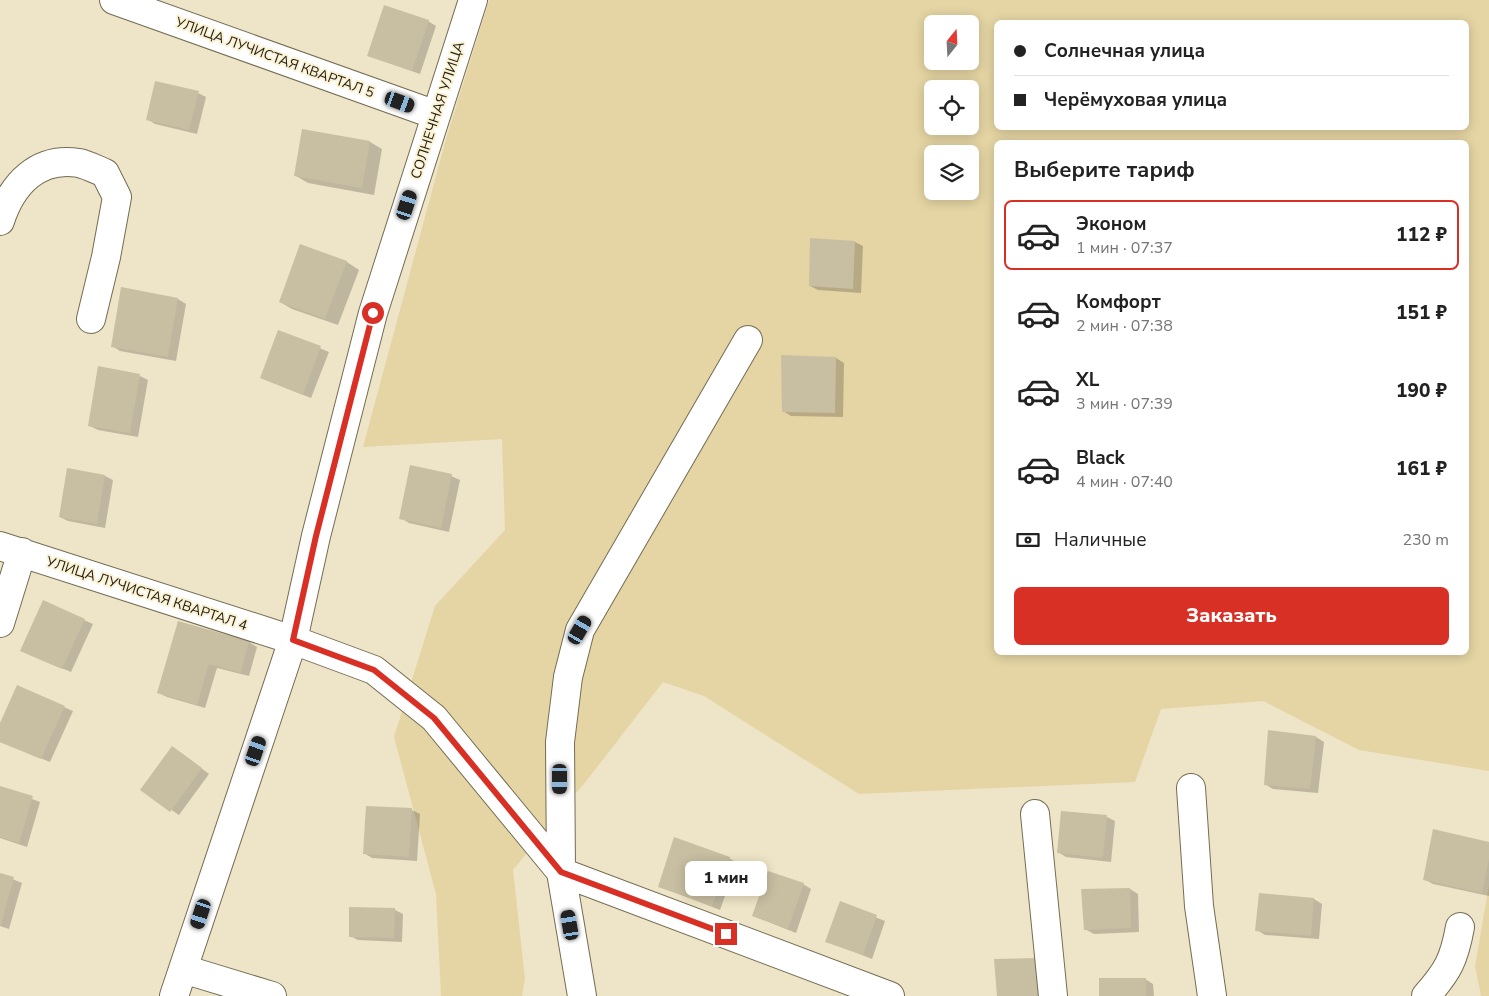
<!DOCTYPE html>
<html lang="ru">
<meta charset="utf-8">
<style>
body{margin:0;font-family:"Nunito Sans",sans-serif;background:#f6f6f6;color:#222;height:100vh;display:flex;flex-direction:column;font-size:19px;white-space:nowrap}
*{box-sizing:border-box;margin:0}
p{font-size:16px;color:#767676}
.icon{flex:none;width:28px;height:28px;fill:none;stroke:currentColor;stroke-width:2;stroke-linecap:round;stroke-linejoin:round}
.map{position:relative;flex:1;overflow:hidden}
.side{position:absolute;left:994px;top:140px;width:475px;height:515px;display:flex;flex-direction:column;background:#fff;border-radius:8px;box-shadow:0 2px 12px #0003}
.side>*{flex:none}
.guide{position:absolute;left:994px;top:20px;width:475px;height:110px;border-radius:8px;box-shadow:0 2px 12px #0003;display:grid;align-content:center;height:110px;padding:0 20px;background:#fff}
.needle{width:32px;rotate:18deg}
.fabs{position:absolute;left:924px;top:15px;display:grid;gap:10px}
.fabs a{display:grid;place-items:center;width:55px;height:55px;border-radius:8px;background:#fff;box-shadow:0 2px 12px #0003;font-size:25px}
.end{position:absolute;width:22px;height:22px;margin:-11px;border:6px solid #d93025;background:#fff;box-shadow:0 0 0 2px #fff}
.from{border-radius:50%}
.bubble{position:absolute;height:35px;border-radius:8px;background:#fff;box-shadow:0 2px 12px #0003;font-size:16px;font-weight:800;line-height:35px;text-align:center}
.car{position:absolute;width:15px;height:30px;margin:-15px -8px;border-radius:6px;box-shadow:0 0 4px 1px #0007;background:linear-gradient(#222 24%,#8ab4d8 0 40%,#222 0 76%,#8ab4d8 0 86%,#222 0)}
.guide b{display:flex;align-items:center;gap:18px;height:48px;font-size:19px}
.guide b+b{border-top:1px solid #e0e0e0}
.guide i{width:12px;height:12px;background:#222}
ul{padding:0;list-style:none}
li{display:flex;align-items:center;gap:15px;height:70px;margin:0 10px 8px;padding:0 10px;border:2px solid transparent;border-radius:8px}
li div{flex:1}
li b{display:block;font-size:19px}
li em{font-style:normal;font-weight:800}
li.on{border-color:#d93025}
li>.icon{width:45px;height:45px;stroke-width:1.5}
h2{padding:0 20px;font-size:22px;line-height:60px}
.pay{display:flex;align-items:center;gap:12px;height:55px;padding:0 20px;font-size:19px}
.pay p{margin-inline-start:auto}
.action{display:flex;gap:10px;margin-top:auto;padding:10px 20px}
.action a{flex:1;height:58px;border-radius:8px;background:#d93025;color:#fff;font-size:20px;font-weight:800;line-height:58px;text-align:center}
.map>svg:first-child{display:block}
</style>
<div class="map">
<svg width="1489" height="996" viewBox="0 0 1489 996">
<rect width="100%" height="100%" fill="#eee4c7"/>
<path fill="#e5d5a4" fill-rule="evenodd" d="M489 0H1489V771L1359 750 1263 701 1161 709 1135 782 859 794 704 696 663 682 587 780 513 870 525 979 522 996H441L436 894 394 737 435 606 505 530 502 439 363 447 446 139ZM996 22H1466V128H996ZM932 24H970V61H932ZM932 89H970V126H932ZM996 142H1466V652H996ZM932 154H970V191H932Z
M1489 885V996H1481L1475 966Z"/>
<path fill="#0003" d="M428 21 436 26 420 74 369 56Z
M198 93 206 97 197 134 155 124 147 119Z
M303 131 370 142 382 149 374 195 308 183 296 176Z
M855 242 863 246 861 293 818 290 810 286Z
M301 246 347 262 359 270 338 325 292 309 280 302Z
M178 299 186 304 176 361 120 351 112 346Z
M278 331 329 352 311 398 261 378Z
M783 356 836 358 844 363 843 417 791 416 783 411Z
M140 376 148 380 138 437 98 430 90 426Z
M105 476 113 480 105 528 68 521 60 517Z
M451 476 460 480 449 532 409 523 401 518Z
M43 602 93 624 71 672 30 655Z
M179 622 249 642 257 647 249 676 217 668 205 708 167 697 159 693Z
M17 687 73 711 50 762 0 742V726Z
M1316 737 1324 742 1318 793 1273 789 1265 784Z
M180 752 209 774 179 815 142 790Z
M0 787 40 802 27 847 0 838Z
M412 810 420 814 417 861 372 858 364 853Z
M1107 817 1115 821 1111 862 1066 857 1058 852Z
M1489 843V896L1433 884 1424 879Z
M729 858 737 863 720 910 659 886Z
M0 874 22 883 9 929 0 926Z
M803 884 811 889 796 933 753 916Z
M1130 889 1138 894 1139 932 1094 934 1085 929Z
M1260 894 1314 899 1322 904 1319 939 1265 935 1257 930Z
M840 903 885 921 872 959 826 941Z
M395 910 403 914 402 942 358 940 350 936Z
M1035 959 1045 996H998Z
M1145 979 1153 984 1154 996H1100Z"/>
<path fill="#c8bea2" d="M384 5 429 20 412 71 367 56Z
M155 81 199 91 189 130 146 120Z
M302 129 370 141 362 188 294 176Z
M810 238 855 241 853 289 809 286Z
M300 244 347 261 325 319 279 302Z
M121 287 178 298 168 357 111 347Z
M278 330 321 346 303 395 260 378Z
M781 355 836 357 835 413 782 412Z
M98 366 140 374 130 433 88 426Z
M410 465 452 474 441 528 399 519Z
M67 468 105 475 97 524 59 517Z
M43 600 85 619 62 669 20 651Z
M178 621 249 641 241 673 209 664 197 705 157 693Z
M17 685 65 706 41 759 0 742V723Z
M1268 730 1316 736 1310 789 1264 785Z
M172 746 202 768 170 812 140 790Z
M0 786 33 796 19 843 0 837Z
M366 806 412 808 409 857 363 854Z
M1061 811 1107 815 1103 858 1057 853Z
M1433 829 1489 842V859L1482 893 1423 880Z
M674 837 730 857 712 906 658 887Z
M768 871 804 883 788 929 752 916Z
M0 873 14 877 1 925H0Z
M1130 888 1131 928 1084 930 1081 889Z
M1259 893 1314 898 1311 936 1255 931Z
M840 901 877 915 863 955 825 942Z
M349 907 395 908 394 938 349 937Z
M1036 958 1038 996H997L994 959Z
M1099 978H1146V996H1099Z"/>
<g fill="none" stroke-linecap="round" stroke-linejoin="round">
<defs>
<path id="minor" d="M114 0 436 115
M0 221C12 184 38 156 79 163 88 165 97 170 105 173L117 197 106 257 91 319
M0 546 293 640 374 670 434 718 561 872 890 996
M0 623 22 552
M1191 788 1199 906 1212 996
M1035 814 1053 996
M183 969 272 996
M174 996 293 640 316 536 373 313 473 0
M582 996 561 872 560 742 568 677 580 630 748 340
M1426 996C1448 971 1454 960 1460 927"/>
</defs>
<use href="#minor" stroke="#746c52" stroke-width="30"/>
<use href="#minor" stroke="#fff" stroke-width="28"/>
</g>
<g fill="none" stroke-linecap="round" stroke-linejoin="round">
<path stroke="#d93025" stroke-width="6" d="M373 313 316 536 293 640 374 670 434 718 561 872 726 934"/>
</g>
<g text-anchor="middle" stroke-width="4" stroke-linejoin="round" paint-order="stroke">
<g font-size="14" fill="#211d13" stroke="#fbf2d4">
<text transform="translate(275 57) rotate(20)" y="5">УЛИЦА ЛУЧИСТАЯ КВАРТАЛ 5</text>
<text transform="translate(437 110) rotate(-72)" y="5">СОЛНЕЧНАЯ УЛИЦА</text>
<text transform="translate(147 593) rotate(18)" y="5">УЛИЦА ЛУЧИСТАЯ КВАРТАЛ 4</text>
</g>
</g>
</svg>
<div class="fabs">
<a><svg class="needle" viewBox="-14 -14 28 28"><path d="M0-13l5 13h-10z" fill="#e53935"/><path d="M0 13l5-13h-10z" fill="#767676"/></svg></a>
<a><svg class="icon" aria-label="locate" viewBox="0 0 24 24"><circle cx="12" cy="12" r="6"/><path d="M12 2v4M12 18v4M2 12h4M18 12h4"/></svg></a>
<a><svg class="icon" aria-label="layers" viewBox="0 0 24 24"><path d="M12 4l9 5-9 5-9-5zM3 14l9 5 9-5"/></svg></a>
</div>
<i class="end from" style="left:373px;top:313px"></i>
<i class="end" style="left:726px;top:934px"></i>
<div class="bubble" style="left:685px;top:861px;width:82px">1 мин</div>
<i class="car" style="left:400px;top:102px;rotate:110deg"></i>
<i class="car" style="left:407px;top:205px;rotate:18deg"></i>
<i class="car" style="left:580px;top:630px;rotate:30deg"></i>
<i class="car" style="left:256px;top:751px;rotate:19deg"></i>
<i class="car" style="left:560px;top:779px;rotate:180deg"></i>
<i class="car" style="left:201px;top:914px;rotate:198deg"></i>
<i class="car" style="left:570px;top:925px;rotate:350deg"></i>
<div class="guide">
<b><i class="from"></i>Солнечная улица</b>
<b><i></i>Черёмуховая улица</b>
</div>
<section class="side">
<h2>Выберите тариф</h2>
<ul>
<li class="on"><svg class="icon" aria-label="car" viewBox="0 0 24 24"><path d="M5 17H2v-5l4-1 3-4h7l3 4 3 1v5h-3M9 17h6M6 11h13"/><circle cx="7" cy="17" r="2"/><circle cx="17" cy="17" r="2"/></svg><div><b>Эконом</b><p>1 мин · 07:37</p></div><em>112 ₽</em></li>
<li><svg class="icon" aria-label="car" viewBox="0 0 24 24"><path d="M5 17H2v-5l4-1 3-4h7l3 4 3 1v5h-3M9 17h6M6 11h13"/><circle cx="7" cy="17" r="2"/><circle cx="17" cy="17" r="2"/></svg><div><b>Комфорт</b><p>2 мин · 07:38</p></div><em>151 ₽</em></li>
<li><svg class="icon" aria-label="car" viewBox="0 0 24 24"><path d="M5 17H2v-5l4-1 3-4h7l3 4 3 1v5h-3M9 17h6M6 11h13"/><circle cx="7" cy="17" r="2"/><circle cx="17" cy="17" r="2"/></svg><div><b>XL</b><p>3 мин · 07:39</p></div><em>190 ₽</em></li>
<li><svg class="icon" aria-label="car" viewBox="0 0 24 24"><path d="M5 17H2v-5l4-1 3-4h7l3 4 3 1v5h-3M9 17h6M6 11h13"/><circle cx="7" cy="17" r="2"/><circle cx="17" cy="17" r="2"/></svg><div><b>Black</b><p>4 мин · 07:40</p></div><em>161 ₽</em></li>
</ul>
<div class="pay"><svg class="icon" aria-label="cash" viewBox="0 0 24 24"><path d="M3 7h18v10H3z"/><circle cx="12" cy="12" r="2"/></svg>Наличные<p>230 m</p></div>
<div class="action"><a>Заказать</a></div>
</section>
</div>
